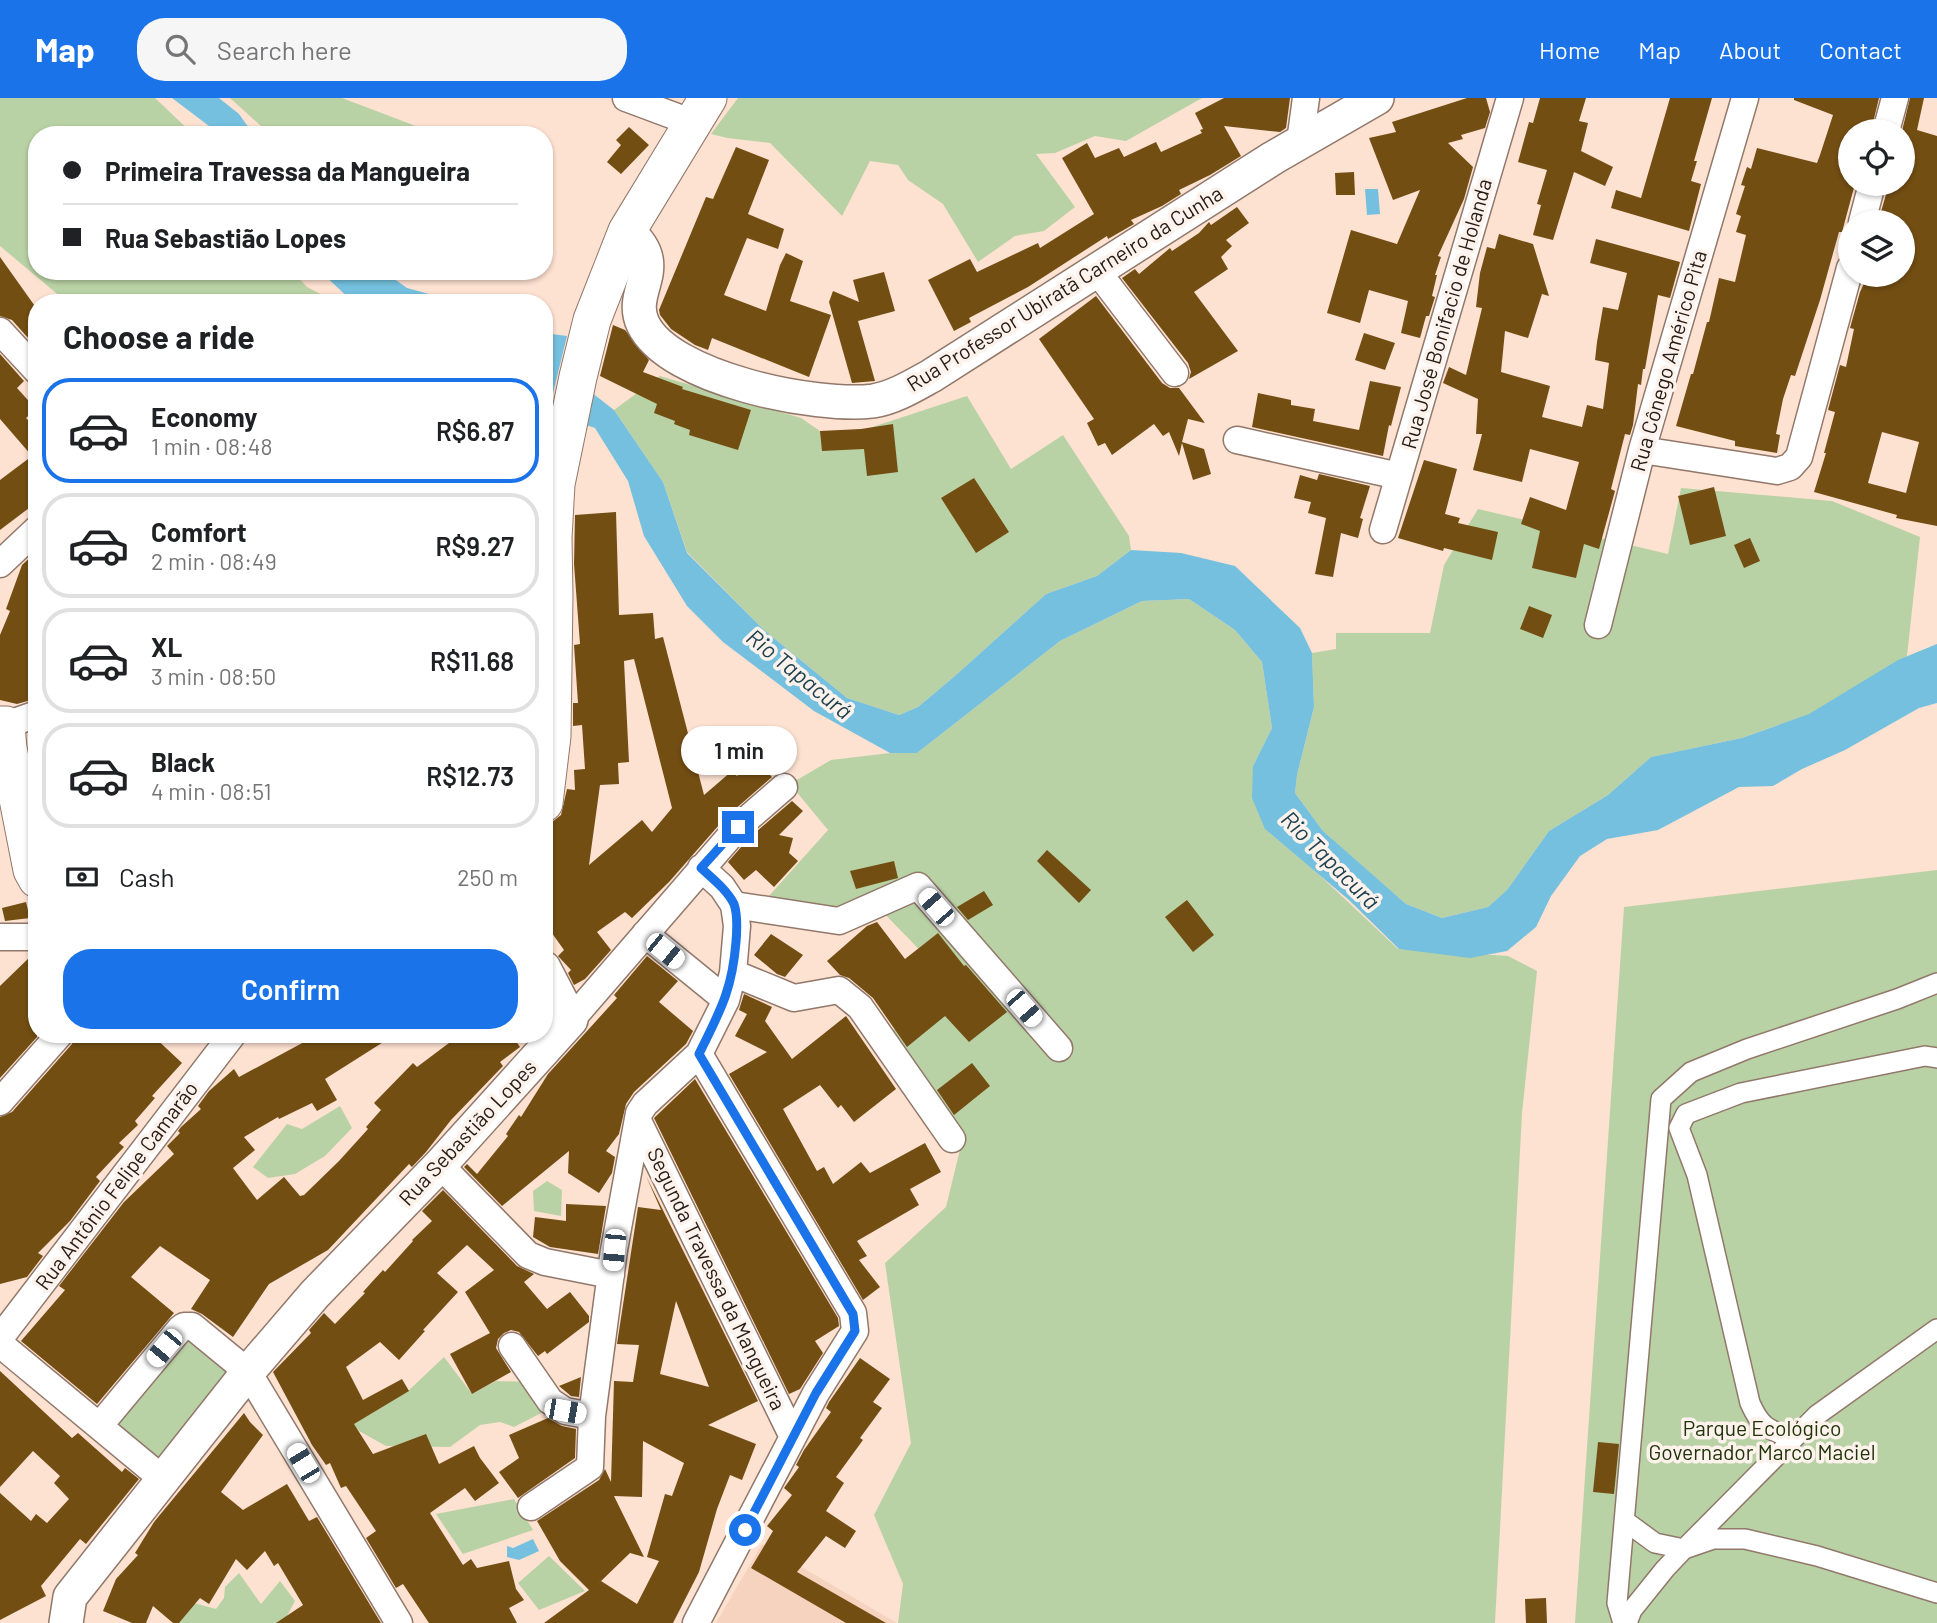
<!DOCTYPE html>
<meta charset="utf-8">
<style>
body{margin:0;font-family:Barlow,sans-serif;background:#f6f6f6;color:#202124;height:100vh;display:flex;flex-direction:column;font-size:26px;white-space:nowrap}
*{box-sizing:border-box;margin:0}
p{font-size:23px;color:#757577}
.icon{flex:none;width:38px;height:38px;fill:none;stroke:currentColor;stroke-width:2;stroke-linecap:round;stroke-linejoin:round}
.map{position:relative;flex:1;overflow:hidden}
.drawer{position:absolute;left:28px;top:196px;width:525px;height:749px;display:flex;flex-direction:column;background:#fff;border-radius:28px;box-shadow:0 2px 5px #0004}
.drawer>*{flex:none}
.top-card{position:absolute;left:28px;top:28px;width:525px;height:154px;border-radius:28px;box-shadow:0 2px 5px #0004;display:grid;align-content:center;height:154px;padding:0 35px;background:#fff}
.fabs{position:absolute;left:1838px;top:21px;display:grid;gap:14px}
.fabs a{display:grid;place-items:center;width:77px;height:77px;border-radius:50%;background:#fff;box-shadow:0 2px 5px #0004;font-size:35px}
.end{position:absolute;width:32px;height:32px;margin:-16px;border:9px solid #1a73e8;background:#fff;box-shadow:0 0 0 4px #fff}
.from{border-radius:50%}
.bubble{position:absolute;height:49px;border-radius:24px;background:#fff;box-shadow:0 2px 5px #0004;font-size:23px;font-weight:600;line-height:49px;text-align:center}
.car{position:absolute;width:21px;height:42px;margin:-21px -10px;border-radius:9px;box-shadow:0 0 5px 2px #0007;background:linear-gradient(#fff 24%,#345 0 40%,#fff 0 76%,#345 0 86%,#fff 0)}
.top-card b{display:flex;align-items:center;gap:24px;height:66px;font-size:26px}
.top-card b+b{border-top:2px solid #e0e0e0}
.top-card i{width:18px;height:18px;background:#202124}
ul{padding:0;list-style:none}
li{display:flex;align-items:center;gap:21px;height:105px;margin:0 14px 10px;padding:0 21px;border:4px solid #e0e0e0;border-radius:28px}
li div{flex:1}
li b{display:block;font-size:26px}
li em{font-style:normal;font-weight:600}
li.on{border-color:#1a73e8}
li>.icon{width:63px;height:63px;stroke-width:1.5}
h2{padding:0 35px;font-size:32px;line-height:84px}
.pay{display:flex;align-items:center;gap:18px;height:77px;padding:0 35px;font-size:26px}
.pay p{margin-inline-start:auto}
.cta{display:flex;gap:14px;margin-top:auto;padding:14px 35px}
.cta a{flex:1;height:80px;border-radius:28px;background:#1a73e8;color:#fff;font-size:28px;font-weight:600;line-height:80px;text-align:center}
header{display:flex;align-items:center;gap:42px;box-sizing:border-box;height:98px;padding:0 35px;background:#1a73e8;color:#fff}
header strong{font-size:33px}
nav{display:flex;gap:38px;margin-inline-start:auto;font-size:24px}
.search{width:490px;height:63px;background:#f6f6f6;display:flex;align-items:center;gap:18px;box-sizing:border-box;padding:0 24px;border-radius:28px;color:#757577;font-size:26px}
.map>svg:first-child{display:block}
</style>
<header>
<strong>Map</strong>
<div class="search"><svg class="icon" aria-label="search" viewBox="0 0 24 24"><circle cx="10" cy="10" r="6"/><path d="M15 15l6 6"/></svg>Search here</div>
<nav><a>Home</a><a>Map</a><a>About</a><a>Contact</a></nav>
</header>
<div class="map">
<svg width="1937" height="1525" viewBox="0 0 1937 1525">
<rect width="100%" height="100%" fill="#fde1d1"/>
<path fill="#f6d3bf" d="M762 1446 897 1525H716Z"/>
<path fill="#b9d2a5" d="M0 0H155L194 37H37V173H292L307 189 338 205H68L0 148Z
M230 0H342L429 33 428 37H271Z
M738 0H1202L1126 43 1095 38 1055 55 1036 56 1075 109 1044 133 1015 138 978 164 943 106 908 82 898 67 870 63 842 118 770 45 727 40 711 36Z
M660 278 801 320 820 333 851 336 967 298 1011 371 1063 337 1129 438 1131 452 1097 478 1046 496 956 577 918 609 899 617 847 600 764 532 687 454 663 384 614 312Z
M1681 390 1832 403 1920 439 1907 558 1810 616 1742 640 1651 659 1608 697 1549 733 1507 792 1488 809 1442 820 1406 806 1368 773 1323 733 1295 695 1297 677 1314 609 1312 555 1336 551V535H1430L1444 467 1478 411 1668 456Z
M1189 501 1235 532 1262 564 1272 630 1253 668 1265 731 1314 772 1398 851 1508 858 1537 873 1522 1015 1495 1525H898L903 1486 874 1417 911 1345 885 1165 946 1109 964 1035 888 938 943 876 875 806 839 823 769 805V798L828 732 790 686 831 662 890 655H917L1060 543 1142 503Z
M1937 772V1525H1575L1624 809Z
M340 1008 352 1030 325 1058 295 1076 268 1080 253 1069 287 1026 302 1031Z
M547 1083 562 1092 561 1118 534 1113 533 1093Z
M188 1233 236 1272 162 1365 114 1326Z
M444 1259 472 1296 496 1283 531 1284 547 1312 514 1329 500 1324 480 1327 450 1349 386 1348 359 1333 353 1326 408 1293Z
M514 1401 533 1432 463 1456 436 1416Z
M549 1458 585 1493 539 1512 518 1485Z
M239 1475 261 1506 280 1483 295 1503 287 1518 291 1525H179L194 1505 216 1511 224 1500 225 1489Z"/>
<path fill="#74c0de" d="M172 0H219L239 16 254 37H217L209 28Z
M1378 91 1380 116 1367 117 1365 91Z
M320 173H383L407 190 462 205H354Z
M544 235 567 238 544 332Z
M587 291 614 312 663 384 687 455 764 532 847 600 899 617 918 609 956 577 1046 496 1097 478 1131 452 1181 455 1235 468 1300 530 1312 555 1314 609 1297 677 1295 695 1323 733 1406 806 1442 820 1488 809 1507 792 1549 733 1608 697 1651 659 1742 640 1809 616 1898 562 1937 546V605L1919 610 1845 652 1802 671 1773 688 1739 689 1658 732 1607 741 1580 758 1551 798 1536 829 1507 853 1470 860 1399 851 1349 802 1265 731 1252 700 1253 668 1272 630 1262 564 1235 532 1189 501 1142 503 1060 543 917 655H890L814 613 723 544 687 508 644 438 628 383 595 330 580 325Z
M533 1441 539 1453 519 1462 507 1459V1448L513 1450Z"/>
<path fill="#734e13" fill-rule="evenodd" d="M1224 0H1290L1286 30 1280 34 1224 28 1241 58 1210 77 1179 92 1181 96 1162 108 1131 122 1134 126 1108 141 1107 138 1028 189 969 220 971 224 954 233 928 182 970 161 977 174 1038 145 1040 150 1094 116 1062 60 1087 45 1095 60 1119 50 1124 59 1156 44 1161 54 1202 35 1200 32 1203 31 1195 15Z
M1467 0H1486L1490 14 1485 30 1461 37 1463 41 1448 45 1473 69 1464 101 1438 158 1441 159 1435 177H1437L1432 198 1435 199 1429 218H1426L1420 240 1401 235 1408 203 1369 192 1360 225 1327 215 1351 132 1397 146 1420 92 1393 102 1369 40 1396 34 1392 24Z
M1540 0H1586L1579 23 1588 25 1581 53 1613 69 1605 88 1574 74 1553 142 1533 137 1541 107 1537 106 1547 72 1518 64 1529 24 1533 25Z
M1670 0H1712L1694 63H1697L1691 83 1701 86 1689 133 1611 110 1616 92 1641 100Z
M1794 0H1879L1871 33H1850V86H1855L1842 134H1839L1820 202 1795 278 1791 277 1783 301 1776 336 1780 337 1777 355 1735 348V343L1676 328 1691 276H1693L1707 224H1709L1719 180 1735 184 1746 137 1736 134 1741 118 1736 116 1745 88 1741 87 1747 69 1751 71 1757 50 1817 65 1820 57 1833 17 1794 2Z
M1910 0H1924L1917 32 1937 38V428L1896 420 1897 417 1814 394 1826 355H1824L1835 314 1828 312 1840 267 1846 269 1854 231 1850 230 1860 194 1868 177H1902V124H1878L1889 86H1902V33ZM1882 334 1919 344 1906 395 1868 385Z
M629 29 649 47 621 76 607 64 621 47 616 42Z
M736 49 769 62 748 116 784 131 778 151 747 140 724 197 766 213 780 167 786 155 803 163 790 203 831 217 809 279 712 240 708 252 695 247 671 231 660 217 659 212 706 99 713 101Z
M1354 74 1355 97H1336L1335 75Z
M1237 109 1249 125 1226 142 1232 148 1221 159 1228 171 1194 194 1238 253 1189 281 1191 274 1188 265 1122 180 1135 171 1139 176 1170 150 1172 153 1199 135 1209 124 1211 127Z
M1499 136 1533 146 1549 198 1542 196 1528 240 1505 233 1501 274 1550 288 1542 319 1582 329 1587 307 1603 311 1609 265 1595 262 1597 244 1603 209 1618 212 1627 175 1590 165 1596 141 1680 164 1670 200 1658 197 1645 271H1643L1641 287 1638 286 1633 327 1630 337 1625 336 1611 391 1615 393 1599 451 1584 446 1576 480 1532 470 1540 433 1521 426 1530 399 1566 412 1579 364 1530 351 1522 384 1473 372 1482 336H1476L1478 301 1443 285 1449 269 1466 277 1482 210 1476 209 1480 175 1487 149 1495 151Z
M0 159 37 211V250L12 222 0 218Z
M884 174 895 213 858 223 875 283 852 285 829 204 833 193 859 204 853 182Z
M1096 198 1162 285 1170 290H1179L1205 325 1188 321 1182 344 1204 351 1211 376 1193 382 1182 345 1179 358 1169 334 1163 338 1154 326 1112 357 1105 345 1098 348 1087 325 1094 321 1039 241Z
M613 227 625 232 649 262 643 274 683 289 682 291 751 312 738 352 689 337 690 332 674 326 675 323 654 315 657 306 600 278Z
M1364 235 1395 245 1385 272 1355 262Z
M0 256 24 283 17 290 36 311 26 320 37 332V404L0 432V382L32 358 0 321Z
M1370 283 1401 289 1391 328 1389 327 1383 358 1252 329 1258 295 1291 302V307L1315 311 1313 323 1359 332Z
M893 326 898 374 867 378 864 351 822 353 820 333 861 331Z
M1424 362 1457 371 1445 416 1460 420 1458 425 1498 434 1492 462 1444 450 1443 453 1398 440Z
M1319 376 1370 388 1360 420 1363 421 1358 440 1341 435 1333 479 1315 476 1326 420 1308 415 1311 404 1294 400 1300 377 1317 382Z
M974 380 1009 434 976 455 941 400Z
M1714 389 1726 438 1690 447 1678 398Z
M616 414 619 517 653 515 655 541 663 539 704 697 732 673 737 678 755 661 772 679 726 719 669 784 632 820 625 814 597 834 611 852 585 881 574 887 568 875 571 872 558 858 564 852 544 824V821L550 817 544 802V743L552 724 561 717 567 691 575 692 574 672 585 671 582 627 573 628V605H578L574 547 580 546 574 466 575 417ZM634 561 672 710 652 734 642 722 589 767 600 687 619 686 618 665 629 664 624 563Z
M1750 440 1760 463 1744 470 1734 447Z
M37 453V577L31 602 17 606 0 602V537L10 513 6 511 22 467Z
M1529 508 1552 517 1543 540 1520 531Z
M37 635V687L28 638Z
M792 703 803 713 779 737 793 740 789 755 798 763 774 789 756 772 744 782 728 764 749 740Z
M1047 752 1091 792 1079 805 1037 763Z
M894 763 898 780 856 791 850 773Z
M984 793 993 807 968 822 957 809Z
M1187 802 1214 837 1193 854 1165 819Z
M26 804 30 820 5 823 2 810Z
M877 824 905 861 938 835 964 868 966 867 1007 914 969 944 945 918 907 949 873 900 849 880 840 877 827 863 867 828Z
M771 836 803 857 785 879 777 876 754 857Z
M34 855H37V939L0 980V888Z
M647 858 678 883 659 904 693 933 686 946 634 994 626 1006 619 1036 606 1053 615 1059 612 1075 599 1095 568 1075 569 1053 502 1108 464 1069 467 1066 477 1076 508 1038 506 1036 519 1017 521 1019 548 976 617 900 614 897Z
M744 896 772 909 765 923 792 961 846 918 896 991 854 1024 841 1007 838 1010 820 987 783 1011 817 1073 824 1069 833 1086 861 1064 870 1075 925 1045 941 1074 910 1091 919 1107 857 1143 867 1158 859 1162 880 1189 863 1202 729 976 767 954 735 938 747 916 739 912Z
M75 936H151L182 965 152 998 155 1000 135 1023 138 1027 119 1045 124 1049 96 1079 100 1083 70 1123 38 1155 43 1158 27 1179 0 1186V1019L12 1014 72 946Z
M319 936H396L325 981 337 1002 317 1013 312 1005 279 1021 278 1019 244 1039 255 1052 233 1070 257 1102 284 1079 300 1098 304 1097 339 1063 368 1031 366 1029 381 1012 374 1005 413 965 417 969 461 936H511L520 949 500 964 503 968 451 1022 426 1054 412 1069 409 1066 328 1152 269 1186 233 1239 202 1216 191 1211 210 1182 160 1148 131 1179 174 1215 97 1306 21 1243 65 1192 59 1188 124 1104 174 1056 167 1048 180 1035 178 1033 181 1029 201 1011 198 1008 209 993 234 971 239 979Z
M972 965 990 988 954 1017 937 992Z
M695 981 838 1220 839 1228 815 1243 823 1255 800 1291 789 1296 654 1020Z
M646 1078 758 1303 708 1327 756 1346 742 1382 730 1377 717 1411 699 1474 673 1525H544L589 1492 560 1463 537 1423 599 1382 605 1371 611 1384 614 1283 633 1284 639 1247 617 1246 638 1109 661 1112ZM676 1203 709 1289 660 1276ZM643 1343 684 1365 672 1398 665 1396 647 1459 659 1463 637 1506 601 1483 598 1486 630 1455 644 1459 614 1398 642 1399Z
M443 1092 517 1168 534 1176 524 1184 547 1211 570 1194 589 1218V1224L547 1256 545 1253 538 1258 519 1234 511 1232 504 1235 498 1241 496 1250 511 1274 472 1296 450 1256 490 1235 465 1194 494 1172 467 1147 437 1175 458 1194 423 1232 425 1233 399 1262 380 1244 346 1269 363 1302 402 1281 409 1293 354 1326 373 1356 426 1336 439 1366 474 1348 480 1360 499 1385 475 1403 465 1390 430 1415 463 1467 471 1461 477 1470 509 1463 516 1491 524 1502 509 1510 517 1525H429L403 1486 396 1490 366 1440 376 1433 346 1388 341 1390 330 1365 326 1367 312 1347 273 1274 311 1235 309 1232 324 1215 335 1226 365 1195 363 1194 371 1185 383 1172 385 1174 413 1143 412 1142 432 1123 422 1113Z
M566 1106 606 1108 598 1156 550 1149 533 1139 535 1119 566 1123Z
M860 1260 890 1281 873 1304 882 1310 860 1340 863 1342 836 1379 844 1385 826 1413 856 1433 845 1450 826 1438 797 1474 886 1525H846L751 1470 773 1433 767 1428 792 1397 784 1390 799 1369 796 1367 804 1352 831 1314 826 1310 829 1304Z
M0 1273 72 1340 78 1335 122 1374 125 1370 139 1381 86 1446 80 1441 41 1488 46 1498 0 1522V1395L31 1423 36 1416 47 1425 69 1401 54 1385 60 1378 33 1353 0 1389Z
M581 1279 579 1299 571 1298 559 1288Z
M244 1315 250 1324 263 1337 221 1394 243 1412 287 1386 309 1423 317 1419 381 1525H276L303 1507 278 1465 274 1468 265 1453 247 1472 236 1461 209 1506 200 1500 179 1525H173L153 1508 146 1525H132L103 1513 116 1481 138 1457 135 1455 154 1424Z
M548 1320 562 1328 576 1331 575 1360 518 1400 499 1374 519 1360 509 1337Z
M1598 1344 1619 1346 1614 1396 1593 1394Z
M1546 1500 1547 1525H1526L1525 1501Z"/>
<g fill="none" stroke-linecap="round" stroke-linejoin="round">
<defs>
<path id="pedestrian" d="M1793 1341C1768 1331 1761 1330 1750 1305L1697 1077 1679 1030 1686 1016 1741 995 1925 958 1937 960
M1625 1423 1655 1445 1684 1451 1817 1317 1937 1231
M1623 1525 1617 1505 1661 1001 1691 974 1747 951 1897 901 1937 885
M1627 1525 1632 1512 1665 1471 1684 1451 1713 1441H1745L1817 1458 1937 1495"/>
<path id="minor" d="M626 0 693 25
M1886 33 1895 0
M1300 44 1306 0
M1862 124 1872 86
M1097 173 1175 275
M0 233 37 273
M1237 342 1399 378
M1642 352 1777 373 1790 369 1799 359 1850 170
M1383 432 1510 0
M0 466 37 431
M1598 527 1642 352 1745 0
M6 627 37 616
M734 807 839 823 918 788 1059 950
M645 836 726 902
M0 839H37
M733 875 794 900 839 892 860 909 952 1041
M571 922 738 729 784 689
M0 1004 60 936
M638 1023 793 1339
M440 1067 528 1157 545 1164 611 1177
M0 1240 233 936
M0 1246 164 1382
M512 1248 550 1303 565 1313 592 1318
M100 1327 180 1231 184 1228H192L248 1274 399 1525
M531 1409 590 1369 592 1318 614 1152 639 1015 645 1006 699 956 726 902 733 875 737 828 734 807 722 789 701 770
M696 1525 816 1295 855 1233 853 1215 699 956"/>
<path id="tertiary" d="M627 133C670 169 627 192 643 226 669 281 817 310 873 303 893 300 913 288 931 278L1273 60 1377 0
M66 1525 70 1499 248 1274 315 1196 440 1067 571 922 544 870"/>
<path id="secondary" d="M0 627H6L8 650 32 772 37 781
M544 705 552 638 554 498 553 440 556 386 578 279 592 222 627 133 708 0"/>
</defs>
<use href="#pedestrian" stroke="#91786a" stroke-width="22"/>
<use href="#minor" stroke="#91786a" stroke-width="29"/>
<use href="#tertiary" stroke="#91786a" stroke-width="36"/>
<use href="#secondary" stroke="#91786a" stroke-width="39"/>
<use href="#pedestrian" stroke="#fff" stroke-width="19"/>
<use href="#minor" stroke="#fff" stroke-width="26"/>
<use href="#tertiary" stroke="#fff" stroke-width="33"/>
<use href="#secondary" stroke="#fff" stroke-width="37"/>
</g>
<g fill="none" stroke-linecap="round" stroke-linejoin="round">
<path stroke="#1a73e8" stroke-width="9" d="M738 729 701 770C713 781 727 792 734 806 738 817 737 832 736 844 732 893 720 913 699 956L853 1216 855 1233 816 1295 745 1432"/>
</g>
<g text-anchor="middle" stroke-width="7" stroke-linejoin="round" paint-order="stroke">
<g font-size="21" fill="#251c16" stroke="#fdf2ec">
<text transform="translate(1065 191) rotate(-32)" y="7">Rua Professor Ubiratã Carneiro da Cunha</text>
<text transform="translate(1447 216) rotate(-74)" y="7">Rua José Bonifacio de Holanda</text>
<text transform="translate(1669 263) rotate(-74)" y="7">Rua Cônego Américo Pita</text>
<text transform="translate(468 1035) rotate(-47)" y="7">Rua Sebastião Lopes</text>
<text transform="translate(117 1088) rotate(-53)" y="7">Rua Antônio Felipe Camarão</text>
<text transform="translate(716 1181) rotate(64)" y="7">Segunda Travessa da Mangueira</text>
</g>
<g font-size="21" fill="#20340a" stroke="#fdf2ec">
<text x="1762" y="1338">Parque Ecológico<tspan x="1762" dy="24">Governador Marco Maciel</tspan></text>
</g>
<g font-size="23" font-style="italic" fill="#1e414f" stroke="#fdf2ec">
<text transform="translate(799 576) rotate(39)" y="8">Rio Tapacurá</text>
<text transform="translate(1330 762) rotate(45)" y="8">Rio Tapacurá</text>
</g>
</g>
</svg>
<div class="fabs">
<a><svg class="icon" aria-label="locate" viewBox="0 0 24 24"><circle cx="12" cy="12" r="6"/><path d="M12 2v4M12 18v4M2 12h4M18 12h4"/></svg></a>
<a><svg class="icon" aria-label="layers" viewBox="0 0 24 24"><path d="M12 4l9 5-9 5-9-5zM3 14l9 5 9-5"/></svg></a>
</div>
<i class="end from" style="left:745px;top:1432px"></i>
<i class="end" style="left:738px;top:729px"></i>
<div class="bubble" style="left:681px;top:628px;width:116px">1 min</div>
<i class="car" style="left:936px;top:809px;rotate:319deg"></i>
<i class="car" style="left:665px;top:853px;rotate:129deg"></i>
<i class="car" style="left:1024px;top:910px;rotate:139deg"></i>
<i class="car" style="left:614px;top:1152px;rotate:185deg"></i>
<i class="car" style="left:164px;top:1250px;rotate:220deg"></i>
<i class="car" style="left:565px;top:1313px;rotate:100deg"></i>
<i class="car" style="left:303px;top:1365px;rotate:329deg"></i>
<div class="top-card">
<b><i class="from"></i>Primeira Travessa da Mangueira</b>
<b><i></i>Rua Sebastião Lopes</b>
</div>
<section class="drawer">
<h2>Choose a ride</h2>
<ul>
<li class="on"><svg class="icon" aria-label="car" viewBox="0 0 24 24"><path d="M5 17H2v-5l4-1 3-4h7l3 4 3 1v5h-3M9 17h6M6 11h13"/><circle cx="7" cy="17" r="2"/><circle cx="17" cy="17" r="2"/></svg><div><b>Economy</b><p>1 min · 08:48</p></div><em>R$6.87</em></li>
<li><svg class="icon" aria-label="car" viewBox="0 0 24 24"><path d="M5 17H2v-5l4-1 3-4h7l3 4 3 1v5h-3M9 17h6M6 11h13"/><circle cx="7" cy="17" r="2"/><circle cx="17" cy="17" r="2"/></svg><div><b>Comfort</b><p>2 min · 08:49</p></div><em>R$9.27</em></li>
<li><svg class="icon" aria-label="car" viewBox="0 0 24 24"><path d="M5 17H2v-5l4-1 3-4h7l3 4 3 1v5h-3M9 17h6M6 11h13"/><circle cx="7" cy="17" r="2"/><circle cx="17" cy="17" r="2"/></svg><div><b>XL</b><p>3 min · 08:50</p></div><em>R$11.68</em></li>
<li><svg class="icon" aria-label="car" viewBox="0 0 24 24"><path d="M5 17H2v-5l4-1 3-4h7l3 4 3 1v5h-3M9 17h6M6 11h13"/><circle cx="7" cy="17" r="2"/><circle cx="17" cy="17" r="2"/></svg><div><b>Black</b><p>4 min · 08:51</p></div><em>R$12.73</em></li>
</ul>
<div class="pay"><svg class="icon" aria-label="cash" viewBox="0 0 24 24"><path d="M3 7h18v10H3z"/><circle cx="12" cy="12" r="2"/></svg>Cash<p>250 m</p></div>
<div class="cta"><a>Confirm</a></div>
</section>
</div>
